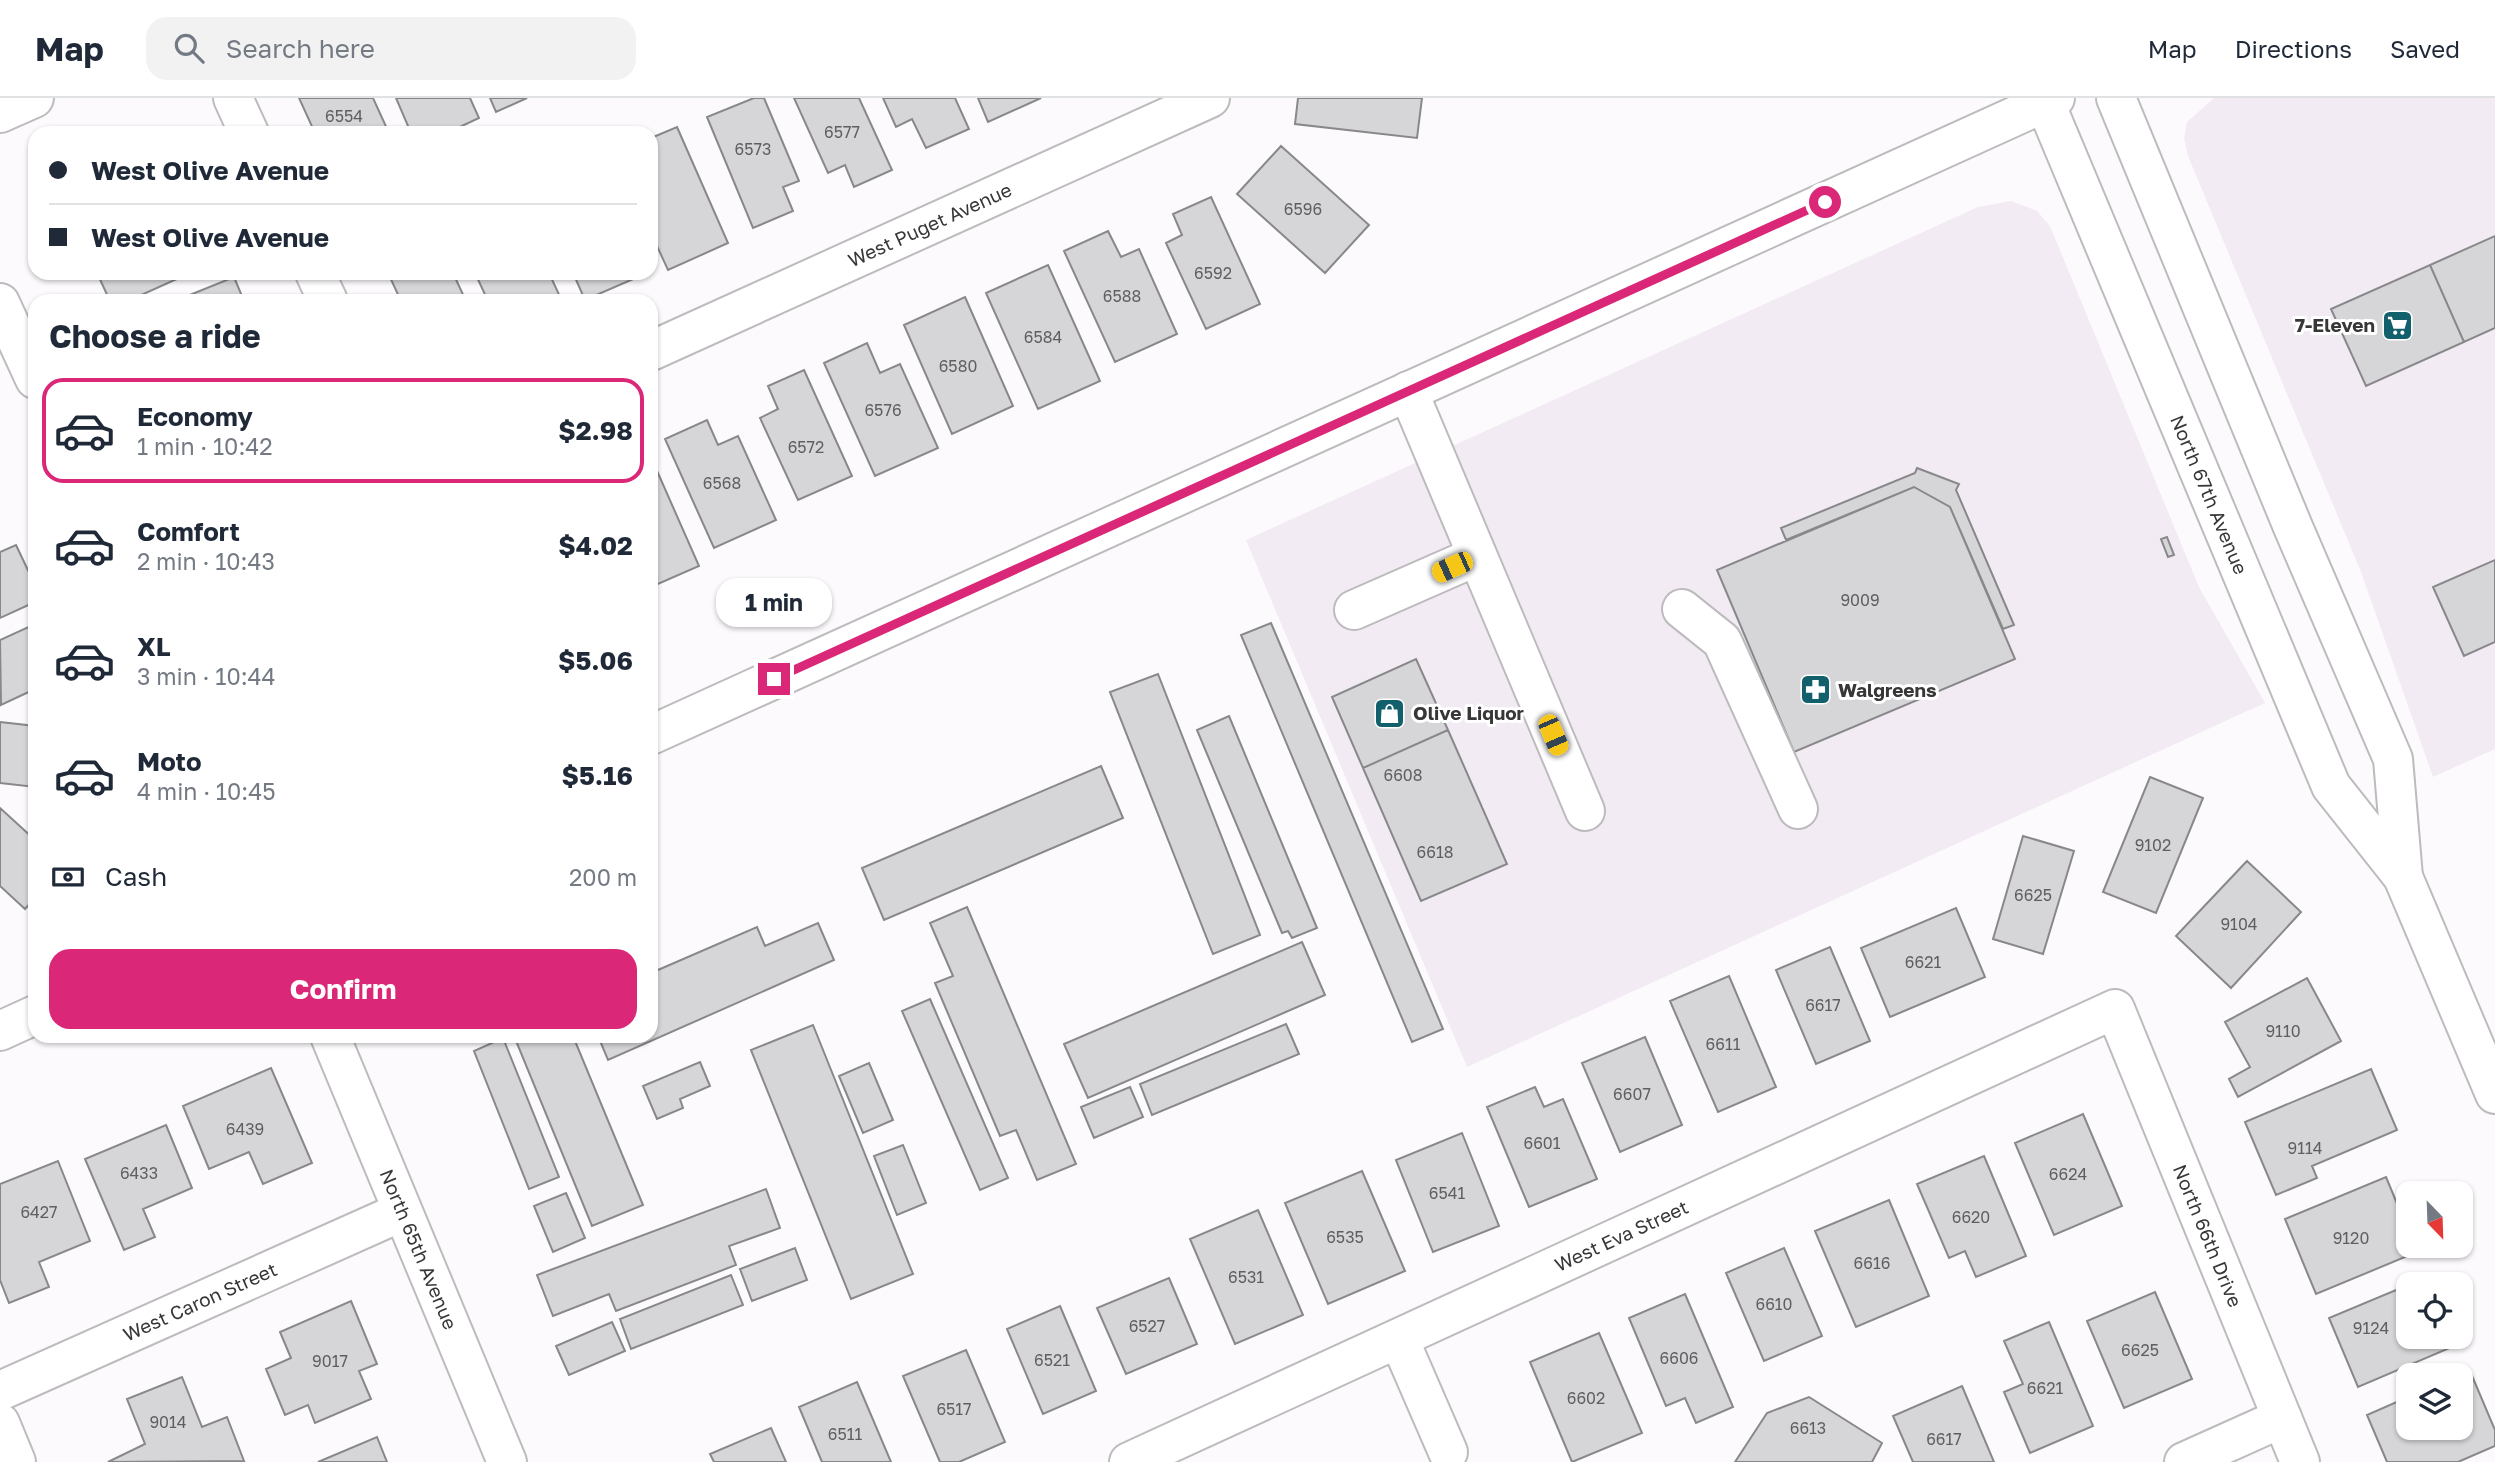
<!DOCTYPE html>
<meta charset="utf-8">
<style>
body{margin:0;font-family:"Golos Text",sans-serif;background:#f2f2f3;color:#1f2937;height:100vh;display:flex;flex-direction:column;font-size:26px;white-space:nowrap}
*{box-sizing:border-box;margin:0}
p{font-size:23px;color:#747a83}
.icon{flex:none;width:38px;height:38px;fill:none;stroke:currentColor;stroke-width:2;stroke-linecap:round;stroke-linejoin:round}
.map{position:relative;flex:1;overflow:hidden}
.drawer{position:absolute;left:28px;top:196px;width:630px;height:749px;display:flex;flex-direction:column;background:#fff;border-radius:21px;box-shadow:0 2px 5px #0004}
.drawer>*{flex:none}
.banner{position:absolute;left:28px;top:28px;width:630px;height:154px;border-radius:21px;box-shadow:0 2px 5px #0004;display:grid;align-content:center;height:154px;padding:0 21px;background:#fff}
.needle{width:46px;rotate:157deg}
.fabs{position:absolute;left:2396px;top:1083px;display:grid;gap:14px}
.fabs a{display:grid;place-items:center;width:77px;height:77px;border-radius:14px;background:#fff;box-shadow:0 2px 5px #0004;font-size:35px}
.end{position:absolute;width:32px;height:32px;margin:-16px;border:9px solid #db2777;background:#fff;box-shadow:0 0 0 4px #fff}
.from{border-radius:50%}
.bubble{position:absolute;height:49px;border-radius:21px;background:#fff;box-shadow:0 2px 5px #0004;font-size:23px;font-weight:700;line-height:49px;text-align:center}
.car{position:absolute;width:21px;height:42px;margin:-21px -10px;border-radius:9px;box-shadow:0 0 5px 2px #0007;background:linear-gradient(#f5c518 24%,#345 0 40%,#f5c518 0 76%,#345 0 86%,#f5c518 0)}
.banner b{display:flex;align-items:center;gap:24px;height:66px;font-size:26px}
.banner b+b{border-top:2px solid #e0e1e3}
.banner i{width:18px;height:18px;background:#1f2937}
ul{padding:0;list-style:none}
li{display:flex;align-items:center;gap:21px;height:105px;margin:0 14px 10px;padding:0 7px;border:4px solid transparent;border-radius:21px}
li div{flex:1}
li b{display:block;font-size:26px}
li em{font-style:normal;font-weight:700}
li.current{border-color:#db2777}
li>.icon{width:63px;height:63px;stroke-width:1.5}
h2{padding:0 21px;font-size:32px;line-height:84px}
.pay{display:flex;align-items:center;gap:18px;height:77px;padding:0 21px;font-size:26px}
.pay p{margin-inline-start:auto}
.cta{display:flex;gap:14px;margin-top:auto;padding:14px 21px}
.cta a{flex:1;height:80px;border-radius:21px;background:#db2777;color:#fff;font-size:28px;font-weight:700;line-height:80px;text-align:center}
header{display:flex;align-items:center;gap:42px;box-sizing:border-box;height:98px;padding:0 35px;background:#fff;border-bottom:2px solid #e0e1e3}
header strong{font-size:33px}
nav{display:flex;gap:38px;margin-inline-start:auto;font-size:24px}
.search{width:490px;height:63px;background:#f2f2f3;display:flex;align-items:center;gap:18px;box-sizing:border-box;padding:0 24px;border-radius:21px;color:#747a83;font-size:26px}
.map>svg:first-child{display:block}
</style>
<header>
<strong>Map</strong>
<div class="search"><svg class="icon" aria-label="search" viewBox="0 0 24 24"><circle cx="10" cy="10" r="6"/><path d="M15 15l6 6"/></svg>Search here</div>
<nav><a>Map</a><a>Directions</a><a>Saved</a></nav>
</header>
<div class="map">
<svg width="2495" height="1364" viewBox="0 0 2495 1364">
<rect width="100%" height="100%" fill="#fcfafc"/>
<path fill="#f2ebf3" d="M2214 0H2495V651L2433 679 2361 474 2188 58 2184 41 2187 24Z
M2011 103 2037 113 2050 128 2199 489 2265 605 1467 969 1246 442 1978 109Z"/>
<path fill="#d6d6d9" stroke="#88888b" stroke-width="2" d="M299 0H373L389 35H315Z
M396 0H470L479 20 447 35H411Z
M490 0H527L496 14Z
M754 0H764L799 83 783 89 793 113 753 130 707 19Z
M794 0H859L892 72 854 89 845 67 828 75Z
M883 0H955L969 31 926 50 912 21 896 29Z
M978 0H1041L988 24Z
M1298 0H1422L1417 40 1295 26Z
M677 29 728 145 668 172 651 135V40Z
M1281 48 1369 127 1325 175 1237 96Z
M1211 99 1260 206 1206 231 1166 145 1182 137 1173 116Z
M1108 133 1121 159 1139 151 1177 236 1115 264 1064 153Z
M2495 138V230L2464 244 2430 167Z
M1048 167 1100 283 1038 311 986 195Z
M2430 167 2464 244 2366 288 2331 211Z
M97 175H190L128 203H110Z
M388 175H453L466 203H401Z
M475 175H549L562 203H488Z
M573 175H647L585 202Z
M234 179 244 203H175Z
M965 199 1013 308 952 336 904 227Z
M867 245 880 275 900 266 938 350 875 378 824 265Z
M804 272 852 378 798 402 760 320 778 311 768 288Z
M707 322 718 347 738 338 776 422 714 450 665 341Z
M654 366 699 468 651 489V367Z
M1917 370 1959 386 1956 392 2014 527 2003 531 1950 409 1914 389 1786 442 1781 430 1915 375Z
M1914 389 1950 409 2015 561 1794 654 1717 472Z
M2167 439 2174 457 2168 459 2161 441Z
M16 447 35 487V504L0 520V454Z
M2495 462V544L2464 558 2433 489Z
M1271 525 1443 931 1412 944 1241 537Z
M35 526V591L1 607 0 542Z
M1416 561 1448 632 1363 670 1332 599Z
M1158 576 1260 837 1213 856 1110 594Z
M1229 618 1317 830 1292 840 1288 833 1282 835 1197 632Z
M0 624 35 628V689L0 685Z
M1448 632 1507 766 1421 803 1363 670Z
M1101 668 1123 720 884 822 862 770Z
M2150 679 2203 700 2156 815 2103 794Z
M0 710 35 742V800L25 811 0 788Z
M2023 738 2074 753 2043 856 1993 841Z
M2247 763 2301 814 2231 890 2176 838Z
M967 809 1076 1066 1037 1082 1016 1032 1000 1038 935 885 953 878 930 825Z
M1956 810 1985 879 1890 919 1861 850Z
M818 825 834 862 608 962 598 938H651V875L757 829 765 848Z
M1302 844 1325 897 1088 1000 1064 946Z
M1830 849 1870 943 1816 966 1776 872Z
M1729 878 1776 989 1718 1014 1670 903Z
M2307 880 2341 943 2238 999 2229 981 2250 969 2225 924Z
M930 901 1008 1080 980 1092 902 913Z
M1286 926 1299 956 1152 1017 1140 986Z
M813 927 913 1176 851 1201 751 952Z
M514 938H573L643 1107 592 1128Z
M1645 939 1682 1027 1620 1054 1582 965Z
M503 940 559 1079 529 1091 474 953Z
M700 964 710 988 680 1001 683 1010 657 1021 643 988Z
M869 965 893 1022 863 1035 839 978Z
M271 970 312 1065 263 1086 249 1054 209 1071 183 1008Z
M2371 971 2397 1032 2312 1068 2317 1080 2276 1097 2245 1024Z
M1130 989 1143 1019 1094 1040 1081 1009Z
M1535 989 1544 1009 1563 1001 1597 1081 1529 1109 1487 1009Z
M2083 1016 2122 1108 2054 1137 2015 1045Z
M166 1027 192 1090 143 1111 155 1139 124 1152 85 1061Z
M1462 1035 1499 1128 1433 1154 1396 1062Z
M903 1047 926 1105 897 1117 874 1058Z
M1984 1058 2026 1158 1976 1179 1965 1153 1949 1160 1917 1086Z
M58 1063 90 1143 39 1164 49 1189 9 1205 0 1182V1086Z
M1362 1073 1405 1173 1328 1206 1285 1105Z
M2386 1079 2408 1132V1148H2414L2417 1154 2316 1196 2285 1121Z
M766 1091 780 1130 729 1148 736 1167 616 1213 609 1196 553 1218 537 1177Z
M566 1095 585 1140 553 1154 534 1108Z
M1889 1102 1929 1198 1856 1229 1815 1133Z
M1258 1112 1303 1217 1235 1246 1190 1141Z
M795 1150 807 1182 752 1203 740 1171Z
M1784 1150 1822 1238 1764 1263 1726 1175Z
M731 1177 743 1207 631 1251 620 1221Z
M2430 1177 2434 1186H2408Z
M1169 1180 1197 1246 1126 1276 1097 1210Z
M2408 1187V1239H2457L2459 1246 2358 1289 2329 1220Z
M2155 1194 2192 1281 2124 1310 2087 1223Z
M1685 1196 1733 1309 1696 1325 1685 1300 1666 1308 1629 1220Z
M351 1203 377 1266 359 1273 371 1301 315 1325 308 1307 285 1317 266 1271 291 1260 280 1234Z
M1060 1208 1096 1293 1043 1316 1007 1231Z
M612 1224 625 1253 569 1277 556 1248Z
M2049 1224 2093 1328 2030 1355 2004 1294 2023 1286 2004 1243Z
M1599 1235 1642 1335 1572 1364 1530 1264Z
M966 1252 1005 1344 959 1364H940L903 1278Z
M2470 1273 2495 1332V1348L2458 1364H2387L2367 1317 2408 1299V1330H2460L2459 1278Z
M182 1279 202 1329 227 1319 244 1363 108 1364 145 1346 127 1301Z
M857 1284 891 1364H822L799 1309Z
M1962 1288 1994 1364H1913L1893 1318Z
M1809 1299 1882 1345 1872 1364H1735L1767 1315Z
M771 1330 786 1364H714L710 1356Z
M377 1339 387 1364H318Z"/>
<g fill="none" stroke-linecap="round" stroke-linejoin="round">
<defs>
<g id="minor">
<path d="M233 0 249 35"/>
<path d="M0 15 34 0"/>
<path d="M315 175 328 203"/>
<path d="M0 205 35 281"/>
<path id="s1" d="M651 253 1210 0"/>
<path d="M1408 293 1585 713"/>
<path d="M1682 511 1722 543 1798 711"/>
<path d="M1354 512 1477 458"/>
<path id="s2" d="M330 938 507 1364"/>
<path d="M1399 1241 1448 1354"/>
<path id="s3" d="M0 1293 401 1114"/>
<path d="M0 1325 16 1364"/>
<path id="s4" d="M1129 1364 2115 911 2300 1364"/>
<path d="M2184 1364 2282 1320"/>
</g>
<g id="major">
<path id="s5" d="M2043 0 2331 688 2403 779 2495 996"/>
<path d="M2116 0 2293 429 2393 661 2403 779"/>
<path d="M651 637 2055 0"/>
<path d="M0 933 35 917"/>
</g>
</defs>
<use href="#minor" stroke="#bdbbbd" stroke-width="42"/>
<use href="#major" stroke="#bdbbbd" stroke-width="42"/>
<use href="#minor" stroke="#fff" stroke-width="38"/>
<use href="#major" stroke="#fff" stroke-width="38"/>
</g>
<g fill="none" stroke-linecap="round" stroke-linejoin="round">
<path stroke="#db2777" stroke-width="9" d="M774 581 1825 104"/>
</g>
<defs>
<symbol id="supermarket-square" viewBox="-11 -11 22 22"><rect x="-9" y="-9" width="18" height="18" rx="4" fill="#12606b" stroke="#fff"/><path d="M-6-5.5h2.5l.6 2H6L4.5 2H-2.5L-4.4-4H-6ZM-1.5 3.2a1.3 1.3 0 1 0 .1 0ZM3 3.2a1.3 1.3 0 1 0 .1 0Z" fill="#fff"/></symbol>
<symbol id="pharmacy-square" viewBox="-11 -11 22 22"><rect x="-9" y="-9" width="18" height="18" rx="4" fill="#12606b" stroke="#fff"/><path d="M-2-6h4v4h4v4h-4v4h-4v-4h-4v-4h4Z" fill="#fff"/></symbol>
<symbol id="shop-square" viewBox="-11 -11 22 22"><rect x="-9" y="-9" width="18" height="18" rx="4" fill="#12606b" stroke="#fff"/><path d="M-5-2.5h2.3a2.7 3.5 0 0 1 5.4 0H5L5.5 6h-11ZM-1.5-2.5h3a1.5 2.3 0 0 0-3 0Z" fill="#fff"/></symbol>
</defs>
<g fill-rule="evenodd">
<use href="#supermarket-square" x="2380" y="210" width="35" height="35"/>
<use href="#pharmacy-square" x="1798" y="574" width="35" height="35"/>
<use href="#shop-square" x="1372" y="598" width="35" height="35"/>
</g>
<g text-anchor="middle" stroke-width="6" stroke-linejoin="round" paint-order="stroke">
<g font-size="16" fill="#605f60">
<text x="344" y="24">6554</text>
<text x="842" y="40">6577</text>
<text x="753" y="57">6573</text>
<text x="1303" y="117">6596</text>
<text x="1213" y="181">6592</text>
<text x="1122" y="204">6588</text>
<text x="1043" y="245">6584</text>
<text x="958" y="274">6580</text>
<text x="883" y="318">6576</text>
<text x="806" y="355">6572</text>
<text x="722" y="391">6568</text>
<text x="1860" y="508">9009</text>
<text x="1403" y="683">6608</text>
<text x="2153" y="753">9102</text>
<text x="1435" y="760">6618</text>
<text x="2033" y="803">6625</text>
<text x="2239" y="832">9104</text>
<text x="1923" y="870">6621</text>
<text x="1823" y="913">6617</text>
<text x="2283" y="939">9110</text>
<text x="1723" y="952">6611</text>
<text x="1632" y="1002">6607</text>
<text x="245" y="1037">6439</text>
<text x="1542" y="1051">6601</text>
<text x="2305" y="1056">9114</text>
<text x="139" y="1081">6433</text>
<text x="2068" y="1082">6624</text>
<text x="1447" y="1101">6541</text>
<text x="39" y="1120">6427</text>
<text x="1971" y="1125">6620</text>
<text x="1345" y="1145">6535</text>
<text x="2351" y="1146">9120</text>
<text x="1872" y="1171">6616</text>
<text x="1246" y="1185">6531</text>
<text x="1774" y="1212">6610</text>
<text x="1147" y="1234">6527</text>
<text x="2371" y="1236">9124</text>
<text x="2140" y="1258">6625</text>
<text x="1679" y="1266">6606</text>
<text x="1052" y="1268">6521</text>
<text x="330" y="1269">9017</text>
<text x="2045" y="1296">6621</text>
<text x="1586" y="1306">6602</text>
<text x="954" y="1317">6517</text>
<text x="168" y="1330">9014</text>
<text x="1808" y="1336">6613</text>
<text x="845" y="1342">6511</text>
<text x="1944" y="1347">6617</text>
</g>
<g font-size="19" fill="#383738" stroke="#fff">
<text dy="7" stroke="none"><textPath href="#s1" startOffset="306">West Puget Avenue</textPath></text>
<text dy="7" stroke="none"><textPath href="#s5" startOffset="430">North 67th Avenue</textPath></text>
<text dy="7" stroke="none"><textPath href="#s4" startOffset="542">West Eva Street</textPath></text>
<text dy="7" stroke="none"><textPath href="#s4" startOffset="1330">North 66th Drive</textPath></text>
<text dy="7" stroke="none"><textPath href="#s2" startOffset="231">North 65th Avenue</textPath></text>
<text dy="7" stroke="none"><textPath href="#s3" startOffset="219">West Caron Street</textPath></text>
</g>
<g font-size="19" font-weight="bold" fill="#383738" stroke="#fff" text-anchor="start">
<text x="2375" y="234" text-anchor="end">7-Eleven</text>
<text x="1838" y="599">Walgreens</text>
<text x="1413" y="622">Olive Liquor</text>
</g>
</g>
</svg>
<div class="fabs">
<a><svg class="needle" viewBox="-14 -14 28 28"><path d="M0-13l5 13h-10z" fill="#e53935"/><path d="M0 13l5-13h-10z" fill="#747a83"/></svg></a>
<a><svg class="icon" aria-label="locate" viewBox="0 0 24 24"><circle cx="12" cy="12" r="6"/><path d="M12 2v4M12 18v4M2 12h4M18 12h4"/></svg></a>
<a><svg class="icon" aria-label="layers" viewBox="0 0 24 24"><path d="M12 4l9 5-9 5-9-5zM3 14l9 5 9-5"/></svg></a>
</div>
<i class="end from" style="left:1825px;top:104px"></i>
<i class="end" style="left:774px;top:581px"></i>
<div class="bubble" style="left:716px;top:480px;width:116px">1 min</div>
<i class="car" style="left:1452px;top:469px;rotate:246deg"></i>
<i class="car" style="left:1553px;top:637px;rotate:157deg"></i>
<div class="banner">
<b><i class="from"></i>West Olive Avenue</b>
<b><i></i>West Olive Avenue</b>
</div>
<section class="drawer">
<h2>Choose a ride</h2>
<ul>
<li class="current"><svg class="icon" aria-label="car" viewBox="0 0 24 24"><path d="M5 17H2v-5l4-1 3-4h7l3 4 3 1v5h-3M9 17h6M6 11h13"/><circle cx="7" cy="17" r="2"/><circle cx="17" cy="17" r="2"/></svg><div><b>Economy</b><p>1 min · 10:42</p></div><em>$2.98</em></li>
<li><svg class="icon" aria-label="car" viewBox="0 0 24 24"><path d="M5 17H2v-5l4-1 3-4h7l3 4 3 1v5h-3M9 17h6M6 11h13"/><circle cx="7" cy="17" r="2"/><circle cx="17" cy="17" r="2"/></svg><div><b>Comfort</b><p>2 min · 10:43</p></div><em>$4.02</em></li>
<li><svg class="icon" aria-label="car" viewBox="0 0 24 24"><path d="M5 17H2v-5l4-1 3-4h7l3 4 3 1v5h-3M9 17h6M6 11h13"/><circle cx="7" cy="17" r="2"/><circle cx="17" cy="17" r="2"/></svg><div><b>XL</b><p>3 min · 10:44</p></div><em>$5.06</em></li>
<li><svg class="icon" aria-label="car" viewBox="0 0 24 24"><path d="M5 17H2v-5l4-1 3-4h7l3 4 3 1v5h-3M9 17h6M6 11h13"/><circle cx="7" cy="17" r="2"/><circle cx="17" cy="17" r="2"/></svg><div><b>Moto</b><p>4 min · 10:45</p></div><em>$5.16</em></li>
</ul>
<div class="pay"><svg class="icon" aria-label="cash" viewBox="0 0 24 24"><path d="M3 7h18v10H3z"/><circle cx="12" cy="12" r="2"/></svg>Cash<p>200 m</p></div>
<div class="cta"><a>Confirm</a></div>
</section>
</div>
